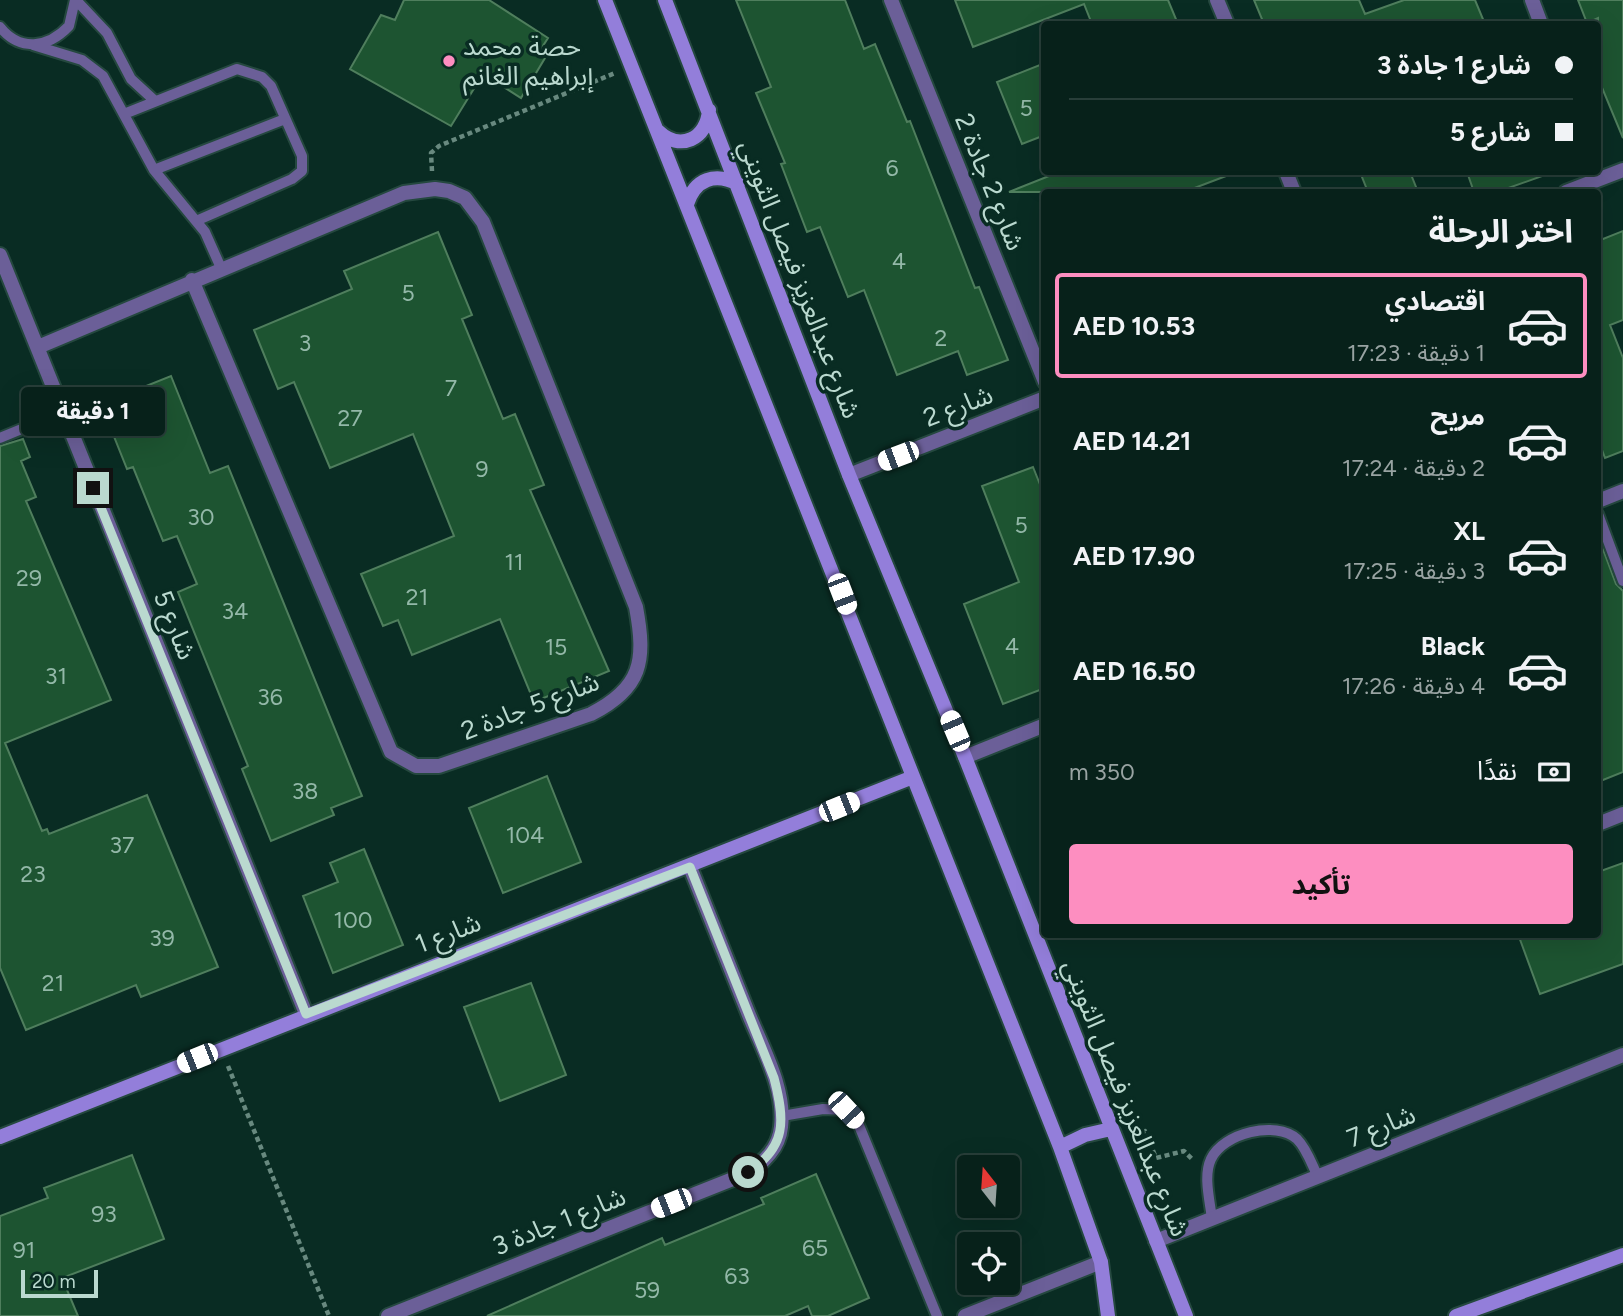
<!DOCTYPE html>
<html lang="ar">
<meta charset="utf-8">
<style>
body{margin:0;font-family:Figtree,"Noto Sans Arabic",sans-serif;background:#152e27;color:#f1f3f6;direction:rtl;height:100vh;display:flex;flex-direction:column;font-size:26px;white-space:nowrap}
*{box-sizing:border-box;margin:0}
p{font-size:23px;color:#98a3a2}
.icon{flex:none;width:38px;height:38px;fill:none;stroke:currentColor;stroke-width:2;stroke-linecap:round;stroke-linejoin:round}
.map{position:relative;flex:1;overflow:hidden;direction:ltr}
.drawer{position:absolute;left:1041px;top:189px;width:560px;height:749px;display:flex;flex-direction:column;background:#07211a;border-radius:7px;box-shadow:0 7px 28px #0002,0 0 0 2px #283e39;direction:rtl}
.drawer>*{flex:none}
.guide{position:absolute;left:1041px;top:21px;width:560px;height:154px;border-radius:7px;box-shadow:0 7px 28px #0002,0 0 0 2px #283e39;direction:rtl;display:grid;align-content:center;height:154px;padding:0 28px;background:#07211a}
.needle{width:46px;rotate:343deg}
.buttons{position:absolute;left:957px;top:1155px;display:grid;gap:14px}
.buttons a{display:grid;place-items:center;width:63px;height:63px;border-radius:7px;background:#07211a;box-shadow:0 7px 28px #0002,0 0 0 2px #283e39;font-size:35px}
.scale{position:absolute;left:21px;bottom:18px;width:77px;box-sizing:border-box;padding-left:7px;border:4px solid #bad9cf;border-top:0;font-size:19px;line-height:24px;white-space:nowrap;color:#bad9cf;-webkit-text-stroke:5px #092c23;paint-order:stroke}
.end{position:absolute;width:32px;height:32px;margin:-16px;border:9px solid #bad9cf;background:#111;box-shadow:0 0 0 4px #111}
.from{border-radius:50%}
.bubble{position:absolute;height:49px;border-radius:7px;background:#07211a;box-shadow:0 7px 28px #0002,0 0 0 2px #283e39;font-size:23px;font-weight:700;line-height:49px;text-align:center;direction:rtl}
.car{position:absolute;width:21px;height:42px;margin:-21px -10px;border-radius:9px;box-shadow:0 0 5px 2px #0007;background:linear-gradient(#fff 24%,#345 0 40%,#fff 0 76%,#345 0 86%,#fff 0)}
.guide b{display:flex;align-items:center;gap:24px;height:66px;font-size:26px}
.guide b+b{border-top:2px solid #283e39}
.guide i{width:18px;height:18px;background:#f1f3f6}
ul{padding:0;list-style:none}
li{display:flex;align-items:center;gap:21px;height:105px;margin:0 14px 10px;padding:0 14px;border:4px solid transparent;border-radius:7px}
li div{flex:1}
li b{display:block;font-size:26px}
li em{font-style:normal;font-weight:700}
li.selected{border-color:#fd8ec0}
li>.icon{width:63px;height:63px;stroke-width:1.5}
h2{padding:0 28px;font-size:32px;line-height:84px}
.pay{display:flex;align-items:center;gap:18px;height:77px;padding:0 28px;font-size:26px}
.pay p{margin-inline-start:auto}
.cta{display:flex;gap:14px;margin-top:auto;padding:14px 28px}
.cta a{flex:1;height:80px;border-radius:7px;background:#fd8ec0;color:#111;font-size:28px;font-weight:700;line-height:80px;text-align:center}
.map>svg:first-child{display:block}
</style>
<div class="map">
<svg width="1623" height="1316" viewBox="0 0 1623 1316">
<rect width="100%" height="100%" fill="#092c23"/>
<path fill="#1d5431" stroke="#4f7e5d" stroke-width="2" d="M404 0H489L548 38 541 49 548 53 521 98 483 74 451 126 350 69 381 15 395 20Z
M736 0H845L864 49 875 44 907 122 910 121 975 288 979 287 1008 360 967 375 958 351 897 375 864 290 848 297 820 227 807 232 781 164 785 163 756 93 771 87Z
M955 0H1168L1178 24H1092L1084 4 973 47Z
M1254 0H1359L1365 14 1404 0H1475L1485 24H1264Z
M1578 0H1623V138L1598 78V18L1587 23Z
M1045 63V135L1022 144 997 82Z
M1059 172H1234V173L1184 192H1009Z
M1360 172H1410L1418 192H1368Z
M1467 172H1547L1548 174 1497 192H1474Z
M1623 231V320L1610 325 1623 358V451L1605 458 1598 439V241Z
M438 232 472 315 462 319 503 419 515 414 544 485 530 490 609 671 534 702 500 619 412 655 398 620 383 626 361 574 454 536 413 434 330 468 294 382 278 389 254 330 352 289 344 271Z
M171 376 210 473 228 466 362 796 331 808 334 815 271 841 242 769 248 766 178 592 197 584 177 536 163 541 133 467 127 469 101 404Z
M23 439 30 457 21 461 36 497 26 501 111 700 5 743 42 831 47 829 49 834 147 795 218 967 141 997 136 985 26 1030 0 968V446Z
M1033 467 1045 497V688L1003 704 964 604 1019 582 982 486Z
M1598 536 1616 584 1623 591V772L1598 782Z
M547 776 581 862 503 893 469 808Z
M364 849 403 945 333 973 303 896 338 882 330 863Z
M1623 863V964L1540 994 1518 934H1598V872Z
M531 983 566 1075 500 1101 464 1007Z
M132 1155 164 1239 62 1278 78 1316H0V1216L48 1198 44 1188Z
M816 1174 869 1298 828 1316H812L808 1306 785 1316H487L662 1238 665 1245 764 1204 761 1198Z"/>
<g fill="none" stroke-linecap="round" stroke-linejoin="round">
<defs>
<path id="lane" d="M76 0 107 33 131 79 155 101
M0 27C20 52 48 48 69 26L75 0
M33 45 82 60 103 76 154 170 205 232 221 268
M124 114 237 69 262 77 271 86 302 156V171L292 179 196 221
M154 170 285 119
M0 438 63 412
M1598 514 1623 581
M782 1116 823 1109 846 1110 858 1123 937 1316
M1212 1219C1210 1201 1203 1176 1211 1159 1223 1133 1276 1120 1297 1139 1307 1149 1312 1165 1318 1177"/>
<path id="street" d="M891 0 1045 382
M1217 0 1227 24
M1532 0 1541 24
M1286 172 1294 192
M1566 192 1623 170
M0 255 306 1014
M38 347 404 193 435 189 449 191 465 198 483 222 636 607C646 661 642 688 591 714L439 766H416L391 752 192 280
M849 475 1045 398
M1598 501 1623 491
M965 757 1045 725
M1598 824 1623 814
M1156 1241 1623 1055
M388 1316 748 1173C764 1162 779 1148 781 1127 786 1088 761 1046 747 1010 728 963 709 915 690 867
M965 1316 1101 1262"/>
<path id="secondary" d="M605 0 1060 1147 1101 1262 1108 1316
M665 0 849 475 965 757 1186 1316
M658 131C680 152 707 139 709 110
M687 204C695 179 715 172 738 184
M0 1137 913 777
M1060 1147 1085 1135 1111 1129
M1456 1316 1623 1255"/>
</defs>
<use href="#lane" stroke="#25483f" stroke-width="14"/>
<use href="#street" stroke="#25483f" stroke-width="18"/>
<use href="#secondary" stroke="#25483f" stroke-width="18"/>
<path stroke="#68897f" stroke-width="4.5" stroke-dasharray="5 3.5" stroke-linecap="butt" d="M432 171 431 153 439 146 615 73
M228 1066 329 1316
M1133 1136 1145 1131 1156 1158 1184 1151 1192 1159"/>
<use href="#lane" stroke="#6b5f98" stroke-width="10"/>
<use href="#street" stroke="#6b5f98" stroke-width="14"/>
<use href="#secondary" stroke="#937eda" stroke-width="14"/>
</g>
<g fill="none" stroke-linecap="round" stroke-linejoin="round">
<path stroke="#bad9cf" stroke-width="9" d="M93 488 306 1014 690 867 774 1078C785 1120 787 1147 748 1172"/>
</g>
<circle fill="#fd8ec0" stroke="#092c23" stroke-width="2.5" cx="449" cy="61" r="7"/>
<g text-anchor="middle" stroke-width="7" stroke-linejoin="round" paint-order="stroke">
<g font-size="23" fill="#93b8a8">
<text x="1026" y="116">5</text>
<text x="892" y="176">6</text>
<text x="899" y="269">4</text>
<text x="408" y="301">5</text>
<text x="941" y="346">2</text>
<text x="305" y="351">3</text>
<text x="451" y="396">7</text>
<text x="350" y="426">27</text>
<text x="482" y="477">9</text>
<text x="201" y="525">30</text>
<text x="1021" y="533">5</text>
<text x="514" y="570">11</text>
<text x="29" y="586">29</text>
<text x="417" y="605">21</text>
<text x="235" y="619">34</text>
<text x="1012" y="654">4</text>
<text x="556" y="655">15</text>
<text x="56" y="684">31</text>
<text x="270" y="705">36</text>
<text x="305" y="799">38</text>
<text x="525" y="843">104</text>
<text x="122" y="853">37</text>
<text x="33" y="882">23</text>
<text x="353" y="928">100</text>
<text x="162" y="946">39</text>
<text x="53" y="991">21</text>
<text x="104" y="1222">93</text>
<text x="815" y="1256">65</text>
<text x="24" y="1258">91</text>
<text x="737" y="1284">63</text>
<text x="647" y="1298">59</text>
</g>
<g font-size="26" fill="#bad9cf" stroke="#092c23" text-anchor="start">
<text x="463" y="55">حصة محمد<tspan x="463" dy="30">إبراهيم الغانم</tspan></text>
</g>
<g font-size="26" fill="#bad9cf" stroke="#092c23">
<text transform="translate(990 182) rotate(68)" y="9">شارع 2 جادة 2</text>
<text transform="translate(800 279) rotate(69)" y="9">شارع عبدالعزيز فيصل الثويني</text>
<text transform="translate(958 406) rotate(-21)" y="9">شارع 2</text>
<text transform="translate(175 625) rotate(68)" y="9">شارع 5</text>
<text transform="translate(530 706) rotate(-21)" y="9">شارع 5 جادة 2</text>
<text transform="translate(448 933) rotate(-21)" y="9">شارع 1</text>
<text transform="translate(1126 1098) rotate(68)" y="9">شارع عبدالعزيز فيصل الثويني</text>
<text transform="translate(1381 1126) rotate(-22)" y="9">شارع 7</text>
<text transform="translate(559 1221) rotate(-22)" y="9">شارع 1 جادة 3</text>
</g>
</g>
</svg>
<div class="buttons">
<a><svg class="needle" viewBox="-14 -14 28 28"><path d="M0-13l5 13h-10z" fill="#e53935"/><path d="M0 13l5-13h-10z" fill="#98a3a2"/></svg></a>
<a><svg class="icon" aria-label="locate" viewBox="0 0 24 24"><circle cx="12" cy="12" r="6"/><path d="M12 2v4M12 18v4M2 12h4M18 12h4"/></svg></a>
</div>
<div class="scale">20 m</div>
<i class="end from" style="left:748px;top:1172px"></i>
<i class="end" style="left:93px;top:488px"></i>
<div class="bubble" style="left:21px;top:387px;width:144px">1 دقيقة</div>
<i class="car" style="left:898px;top:456px;rotate:249deg"></i>
<i class="car" style="left:842px;top:594px;rotate:159deg"></i>
<i class="car" style="left:955px;top:731px;rotate:337deg"></i>
<i class="car" style="left:839px;top:807px;rotate:68deg"></i>
<i class="car" style="left:197px;top:1058px;rotate:248deg"></i>
<i class="car" style="left:846px;top:1110px;rotate:137deg"></i>
<i class="car" style="left:671px;top:1203px;rotate:248deg"></i>
<div class="guide">
<b><i class="from"></i>شارع 1 جادة 3</b>
<b><i></i>شارع 5</b>
</div>
<section class="drawer">
<h2>اختر الرحلة</h2>
<ul>
<li class="selected"><svg class="icon" aria-label="car" viewBox="0 0 24 24"><path d="M5 17H2v-5l4-1 3-4h7l3 4 3 1v5h-3M9 17h6M6 11h13"/><circle cx="7" cy="17" r="2"/><circle cx="17" cy="17" r="2"/></svg><div><b>اقتصادي</b><p>1 دقيقة · 17:23</p></div><em>AED 10.53</em></li>
<li><svg class="icon" aria-label="car" viewBox="0 0 24 24"><path d="M5 17H2v-5l4-1 3-4h7l3 4 3 1v5h-3M9 17h6M6 11h13"/><circle cx="7" cy="17" r="2"/><circle cx="17" cy="17" r="2"/></svg><div><b>مريح</b><p>2 دقيقة · 17:24</p></div><em>AED 14.21</em></li>
<li><svg class="icon" aria-label="car" viewBox="0 0 24 24"><path d="M5 17H2v-5l4-1 3-4h7l3 4 3 1v5h-3M9 17h6M6 11h13"/><circle cx="7" cy="17" r="2"/><circle cx="17" cy="17" r="2"/></svg><div><b>XL</b><p>3 دقيقة · 17:25</p></div><em>AED 17.90</em></li>
<li><svg class="icon" aria-label="car" viewBox="0 0 24 24"><path d="M5 17H2v-5l4-1 3-4h7l3 4 3 1v5h-3M9 17h6M6 11h13"/><circle cx="7" cy="17" r="2"/><circle cx="17" cy="17" r="2"/></svg><div><b>Black</b><p>4 دقيقة · 17:26</p></div><em>AED 16.50</em></li>
</ul>
<div class="pay"><svg class="icon" aria-label="cash" viewBox="0 0 24 24"><path d="M3 7h18v10H3z"/><circle cx="12" cy="12" r="2"/></svg>نقدًا<p>350 m</p></div>
<div class="cta"><a>تأكيد</a></div>
</section>
</div>
